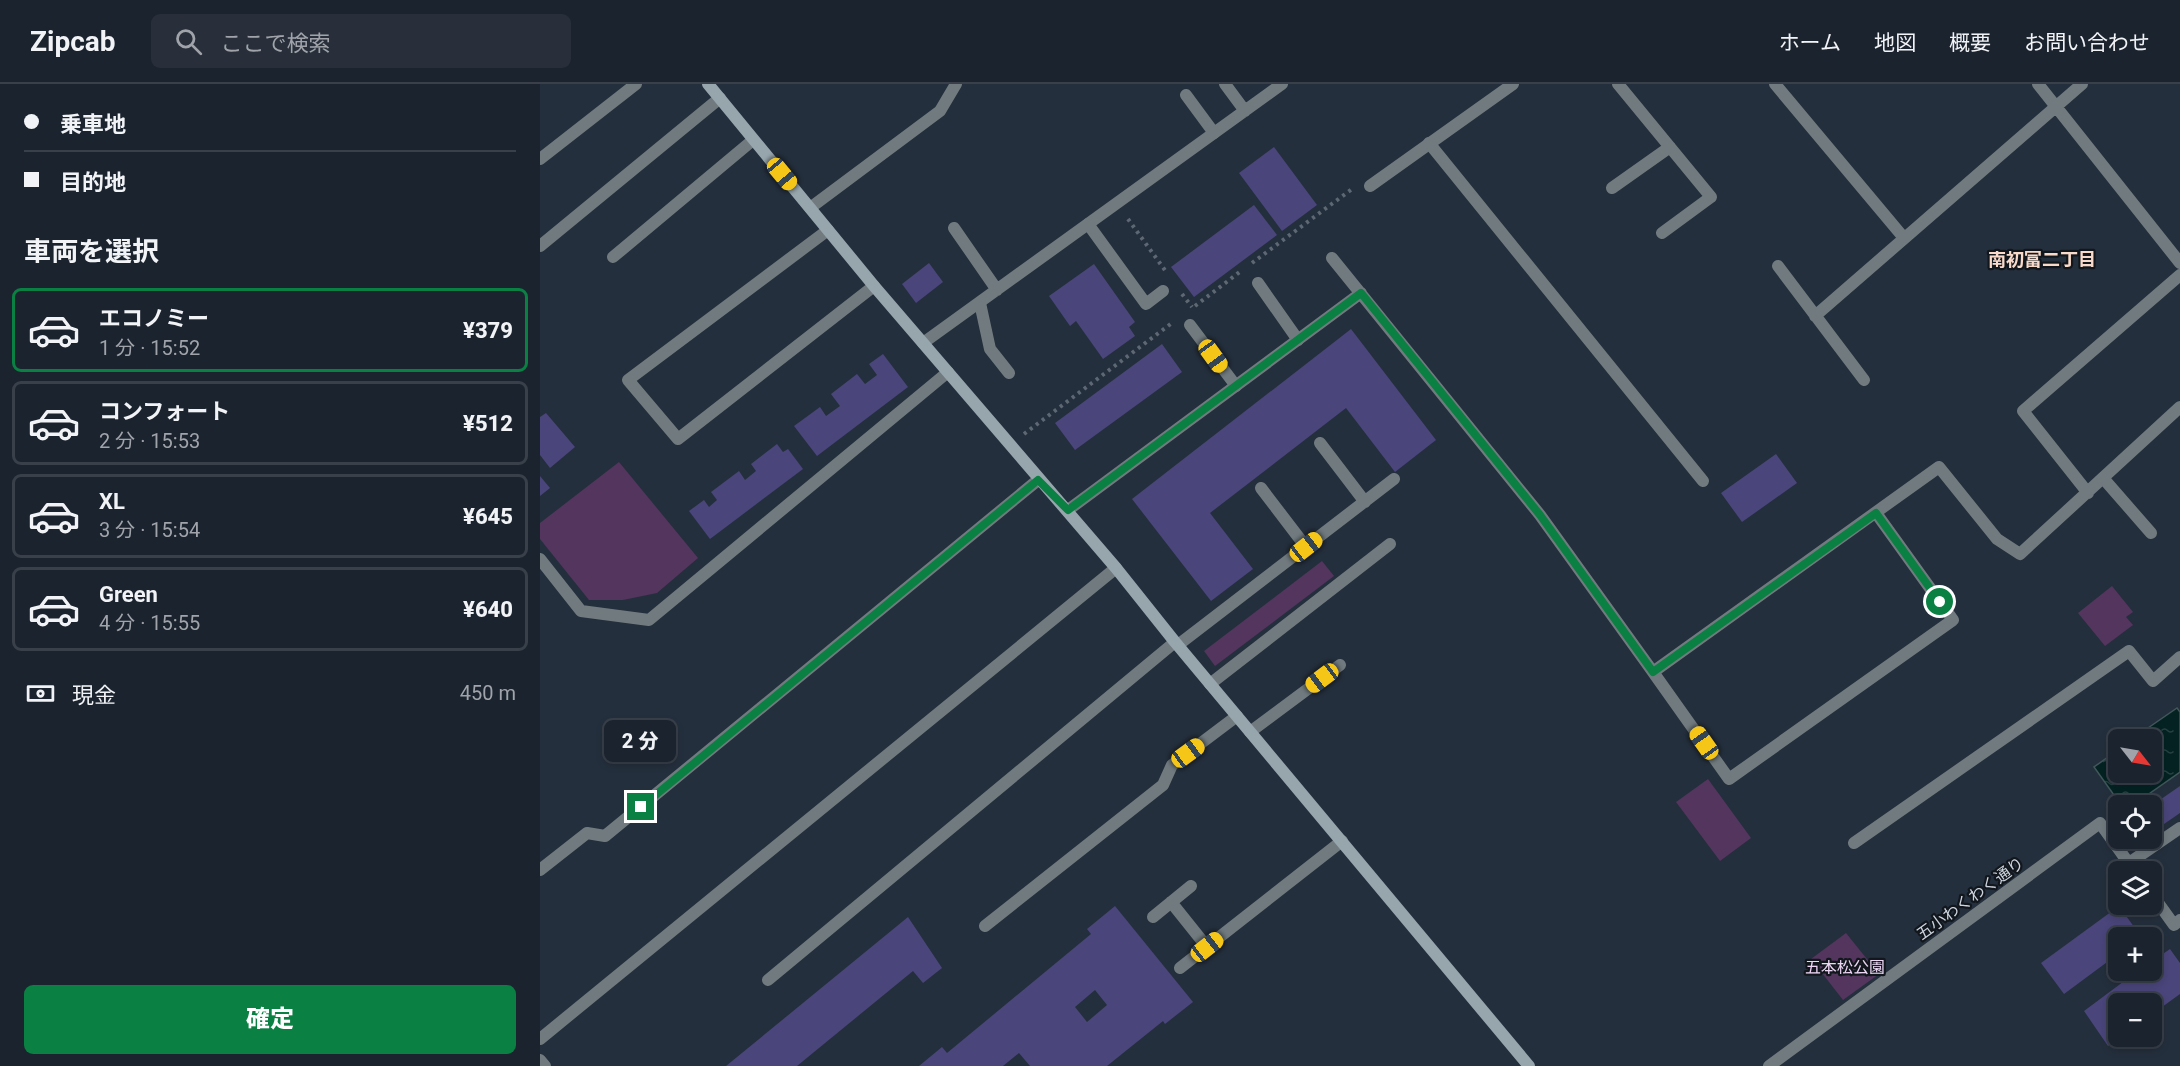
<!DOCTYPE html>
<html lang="ja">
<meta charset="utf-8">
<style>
body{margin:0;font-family:Roboto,"Noto Sans JP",sans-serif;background:#282f3a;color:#f1f3f6;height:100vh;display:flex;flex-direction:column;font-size:22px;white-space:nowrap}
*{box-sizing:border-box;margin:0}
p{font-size:20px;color:#a0a4aa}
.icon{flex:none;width:33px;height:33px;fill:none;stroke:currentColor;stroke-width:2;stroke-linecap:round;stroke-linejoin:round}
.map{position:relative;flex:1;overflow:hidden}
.side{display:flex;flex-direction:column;background:#1b232e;width:540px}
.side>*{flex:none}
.hud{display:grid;align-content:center;height:132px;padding:0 24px;background:#1b232e}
.needle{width:39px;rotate:121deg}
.controls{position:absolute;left:1568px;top:645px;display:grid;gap:12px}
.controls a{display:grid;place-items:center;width:54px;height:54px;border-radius:9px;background:#1b232e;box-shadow:0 3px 9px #0003,0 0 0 2px #39404a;font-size:30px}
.end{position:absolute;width:27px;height:27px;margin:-14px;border:8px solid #0b8043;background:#fff;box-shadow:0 0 0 3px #fff}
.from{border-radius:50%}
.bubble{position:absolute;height:42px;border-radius:9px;background:#1b232e;box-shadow:0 3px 9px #0003,0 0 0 2px #39404a;font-size:20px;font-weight:800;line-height:42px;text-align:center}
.car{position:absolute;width:18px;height:36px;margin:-18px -9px;border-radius:8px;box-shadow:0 0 4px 2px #0007;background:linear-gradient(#f5c518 24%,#345 0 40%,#f5c518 0 76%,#345 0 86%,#f5c518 0)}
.hud b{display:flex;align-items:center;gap:21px;height:57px;font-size:22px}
.hud b+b{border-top:2px solid #39404a}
.hud i{width:15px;height:15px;background:#f1f3f6}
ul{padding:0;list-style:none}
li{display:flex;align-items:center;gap:18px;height:84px;margin:0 12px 9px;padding:0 12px;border:3px solid #39404a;border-radius:9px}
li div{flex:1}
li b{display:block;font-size:22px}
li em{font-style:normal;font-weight:800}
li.selected{border-color:#0b8043}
li>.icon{width:54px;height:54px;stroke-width:1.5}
h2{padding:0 24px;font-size:27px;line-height:72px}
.pay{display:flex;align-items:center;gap:15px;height:66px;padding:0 24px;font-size:22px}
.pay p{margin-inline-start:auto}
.cta{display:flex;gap:12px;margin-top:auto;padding:12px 24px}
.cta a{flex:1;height:69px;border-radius:9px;background:#0b8043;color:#fff;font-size:24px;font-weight:800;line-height:69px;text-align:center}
header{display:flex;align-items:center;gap:36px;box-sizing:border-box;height:84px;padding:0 30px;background:#1b232e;border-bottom:2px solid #39404a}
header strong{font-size:28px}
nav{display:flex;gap:33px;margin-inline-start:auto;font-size:21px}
.search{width:420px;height:54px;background:#282f3a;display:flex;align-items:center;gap:15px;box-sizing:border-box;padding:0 21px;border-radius:9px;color:#a0a4aa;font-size:22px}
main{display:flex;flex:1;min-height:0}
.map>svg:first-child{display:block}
</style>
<header>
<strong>Zipcab</strong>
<div class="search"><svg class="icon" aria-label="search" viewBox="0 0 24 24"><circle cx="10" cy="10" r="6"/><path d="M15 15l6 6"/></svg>ここで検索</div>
<nav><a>ホーム</a><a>地図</a><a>概要</a><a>お問い合わせ</a></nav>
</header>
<main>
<section class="side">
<div class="hud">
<b><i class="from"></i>乗車地</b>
<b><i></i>目的地</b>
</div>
<h2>車両を選択</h2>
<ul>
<li class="selected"><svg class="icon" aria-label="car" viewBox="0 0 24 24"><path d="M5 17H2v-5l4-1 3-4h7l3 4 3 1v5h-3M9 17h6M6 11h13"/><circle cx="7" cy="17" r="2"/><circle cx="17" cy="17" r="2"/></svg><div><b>エコノミー</b><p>1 分 · 15:52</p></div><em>¥379</em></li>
<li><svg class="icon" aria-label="car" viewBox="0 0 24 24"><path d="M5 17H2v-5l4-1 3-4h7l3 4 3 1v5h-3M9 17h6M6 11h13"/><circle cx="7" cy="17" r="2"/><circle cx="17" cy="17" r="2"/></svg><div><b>コンフォート</b><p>2 分 · 15:53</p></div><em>¥512</em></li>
<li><svg class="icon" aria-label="car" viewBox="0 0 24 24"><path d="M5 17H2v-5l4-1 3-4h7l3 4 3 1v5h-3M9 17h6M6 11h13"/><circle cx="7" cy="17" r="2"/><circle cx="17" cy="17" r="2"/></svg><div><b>XL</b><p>3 分 · 15:54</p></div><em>¥645</em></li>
<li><svg class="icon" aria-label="car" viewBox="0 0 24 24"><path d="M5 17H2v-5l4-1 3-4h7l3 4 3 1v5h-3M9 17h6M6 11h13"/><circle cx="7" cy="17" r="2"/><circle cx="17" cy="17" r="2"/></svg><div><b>Green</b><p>4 分 · 15:55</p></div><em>¥640</em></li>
</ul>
<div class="pay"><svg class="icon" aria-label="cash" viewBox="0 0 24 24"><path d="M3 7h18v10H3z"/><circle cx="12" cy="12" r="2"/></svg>現金<p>450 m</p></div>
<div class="cta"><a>確定</a></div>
</section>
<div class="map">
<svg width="1640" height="982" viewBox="0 0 1640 982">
<defs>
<pattern id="water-ripples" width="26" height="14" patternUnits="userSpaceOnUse" patternTransform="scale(1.5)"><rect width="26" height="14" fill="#042222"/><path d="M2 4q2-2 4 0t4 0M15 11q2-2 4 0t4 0" fill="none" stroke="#274142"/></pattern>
</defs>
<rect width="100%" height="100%" fill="#242f3d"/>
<path fill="#53355d" d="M79 378 158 474 117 509 83 516H49L0 455V439Z
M782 477 794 492 675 582 664 567Z
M1572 502 1593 528 1586 533 1593 541 1565 562 1538 529Z
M1168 695 1211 754 1180 777 1136 718Z
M1306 849 1339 890 1303 916 1271 875Z"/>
<path fill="url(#water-ripples)" stroke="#41575a" stroke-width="1.5" d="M1637 624 1640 628V688L1593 721H1581L1554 683 1578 666V688H1611V656L1592 655Z"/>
<path fill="#4a457a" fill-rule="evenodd" d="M734 63 777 121 742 147 699 89Z
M714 121 737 151 654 213 631 183Z
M389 179 403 198 376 219 362 200Z
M554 180 595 238 589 243 595 252 563 275 536 237 530 242 509 212Z
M811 245 896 356 855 388 806 324 670 429 713 485 671 517 592 415Z
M622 260 642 288 535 366 515 339Z
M343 270 368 303 277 372 254 342 280 323 286 332 300 322 291 310 317 290 325 300 337 291 329 280Z
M6 329 35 363 10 384 0 371V333Z
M237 360 243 368 248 365 263 385 170 455 149 427 164 416 169 423 177 416 171 408 199 387 205 396 216 387 211 380Z
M1236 370 1257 399 1202 438 1181 409Z
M0 392 10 404 0 412Z
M1640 702V729L1611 749V722Z
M575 822 653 918 625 940 623 937 567 982H490L479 969 463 982H379L402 963 407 969 551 850 547 845ZM555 906 567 921 547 938 535 923Z
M1579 822 1602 854H1578V870L1524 910 1501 879Z
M368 833 402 884 383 899 373 887 257 982H186Z
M1630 865 1640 879V910L1611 931V920H1578V952H1581L1568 962 1544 927 1599 886H1611V878Z"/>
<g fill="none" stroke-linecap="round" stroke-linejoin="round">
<path stroke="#5e6874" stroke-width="4" stroke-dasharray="3 4.5" stroke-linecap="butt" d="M588 135 627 189
M712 179 812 105
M642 210 652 223
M655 222 701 187
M484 350 632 239"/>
<path stroke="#717b7f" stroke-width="12" d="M1078 0 1171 113 1122 149
M646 11 674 49
M830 102 973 0
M1072 104 1130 63
M548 140 606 220 623 207
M73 173 213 56
M718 199 758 256
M440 219 450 265 469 289
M650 241 696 302
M780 359 825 418
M1563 394 1611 449
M721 404 766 463
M638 561 854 395
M670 600 850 460
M710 648 800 581
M631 818 667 863
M613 833 651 802
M640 884 802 757"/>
<path stroke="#717b7f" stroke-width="12" d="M685 0 705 27
M1235 0 1364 154
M1498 0 1640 179
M889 59 1163 397
M0 75 96 0
M270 124 400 27 416 0
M414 144 457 206
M288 146 88 296 138 355 334 202
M0 162 180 14
M792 174 1000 431 1113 588
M1238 182 1324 296
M1275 232 1542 0
M383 259 742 0
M1548 409 1483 327 1640 191
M528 426 821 209
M1336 429 1413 536 1189 695 1113 588 1399 383 1457 455 1480 470 1640 323
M0 475 41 527 109 536 408 288
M1314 759 1589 567 1613 597 1640 573
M1589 779 1640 744
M0 786 47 749 65 752 498 396
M1611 809 1634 841 1640 836
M445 842 623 701 632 681 697 632
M228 896 635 558
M0 955 576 484
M0 976 5 982
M1229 982 1560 739 1595 788"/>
<path stroke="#97a6ad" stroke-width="12" d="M168 0 334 202 576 484 635 558 989 982"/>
</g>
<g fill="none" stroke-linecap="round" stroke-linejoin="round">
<path stroke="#0b8043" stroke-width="8" d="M101 723 498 396 528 426 821 209 1000 431 1113 588 1336 429 1400 518"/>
</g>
<g text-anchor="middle" stroke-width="4.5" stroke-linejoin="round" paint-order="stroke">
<g font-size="16" fill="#ced4de" stroke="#12171d">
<text transform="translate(1430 814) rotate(-36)" y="6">五小わくわく通り</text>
</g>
<g font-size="16" fill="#edd7f5" stroke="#12171d">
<text x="1305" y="889">五本松公園</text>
</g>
<g font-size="18" font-weight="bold" fill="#f8d9ca" stroke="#12171d">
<text x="1502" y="182">南初富二丁目</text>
</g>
</g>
</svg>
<div class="controls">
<a><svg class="needle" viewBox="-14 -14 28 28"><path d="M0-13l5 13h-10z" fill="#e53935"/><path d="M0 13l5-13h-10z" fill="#a0a4aa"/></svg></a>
<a><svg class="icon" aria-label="locate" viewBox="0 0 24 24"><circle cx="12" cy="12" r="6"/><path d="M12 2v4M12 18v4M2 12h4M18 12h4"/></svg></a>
<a><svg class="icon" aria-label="layers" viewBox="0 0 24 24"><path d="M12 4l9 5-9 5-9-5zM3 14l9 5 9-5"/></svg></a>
<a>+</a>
<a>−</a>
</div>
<i class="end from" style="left:1400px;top:518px"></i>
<i class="end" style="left:101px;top:723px"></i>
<div class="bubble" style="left:64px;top:636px;width:72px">2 分</div>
<i class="car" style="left:242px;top:90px;rotate:140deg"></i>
<i class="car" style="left:673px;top:272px;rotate:144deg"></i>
<i class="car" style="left:766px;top:463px;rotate:52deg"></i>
<i class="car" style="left:782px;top:594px;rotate:233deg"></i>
<i class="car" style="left:1164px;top:659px;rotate:325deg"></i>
<i class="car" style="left:648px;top:669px;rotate:54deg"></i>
<i class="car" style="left:667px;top:863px;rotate:52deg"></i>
</div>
</main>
